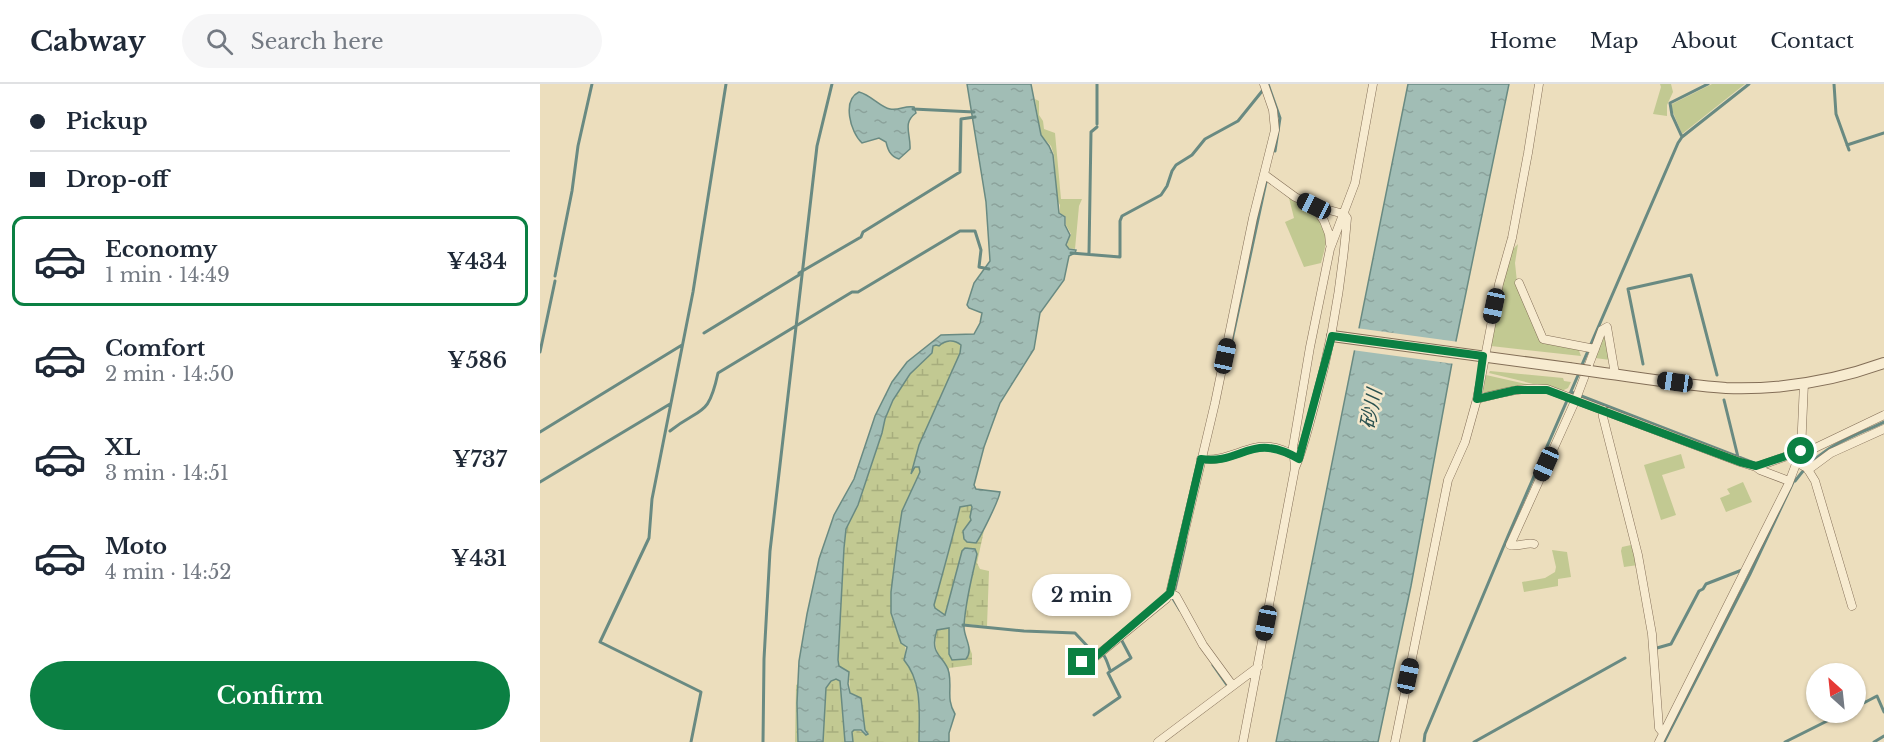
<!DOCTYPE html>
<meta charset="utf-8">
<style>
body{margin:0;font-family:"Libre Baskerville","Noto Sans JP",serif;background:#f6f6f7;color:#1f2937;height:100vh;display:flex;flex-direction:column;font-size:22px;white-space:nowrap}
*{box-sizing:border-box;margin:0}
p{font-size:20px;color:#747a83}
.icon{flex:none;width:33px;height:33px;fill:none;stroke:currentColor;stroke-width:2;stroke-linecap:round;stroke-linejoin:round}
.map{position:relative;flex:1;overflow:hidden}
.panel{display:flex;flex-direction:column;background:#fff;width:540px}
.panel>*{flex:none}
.guide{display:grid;align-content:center;height:132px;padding:0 30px;background:#fff}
.needle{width:39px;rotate:333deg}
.buttons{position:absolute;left:1266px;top:579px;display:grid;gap:12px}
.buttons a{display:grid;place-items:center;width:60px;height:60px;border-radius:50%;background:#fff;box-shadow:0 2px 4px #0004;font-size:30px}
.end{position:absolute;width:27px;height:27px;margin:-14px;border:8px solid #0b8043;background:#fff;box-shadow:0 0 0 3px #fff}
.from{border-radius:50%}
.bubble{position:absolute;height:42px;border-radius:21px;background:#fff;box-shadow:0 2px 4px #0004;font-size:20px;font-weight:600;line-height:42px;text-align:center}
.car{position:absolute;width:18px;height:36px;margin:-18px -9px;border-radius:8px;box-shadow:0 0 4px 2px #0007;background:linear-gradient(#222 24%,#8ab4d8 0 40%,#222 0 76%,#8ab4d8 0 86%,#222 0)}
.guide b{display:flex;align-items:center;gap:21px;height:57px;font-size:22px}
.guide b+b{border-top:2px solid #e0e1e3}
.guide i{width:15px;height:15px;background:#1f2937}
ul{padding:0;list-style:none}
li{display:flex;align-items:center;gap:18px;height:90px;margin:0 12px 9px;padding:0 18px;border:3px solid transparent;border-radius:12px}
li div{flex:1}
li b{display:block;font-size:22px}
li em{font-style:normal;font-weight:600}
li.active{border-color:#0b8043}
li>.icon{width:54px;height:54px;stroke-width:1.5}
.button{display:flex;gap:12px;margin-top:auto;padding:12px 30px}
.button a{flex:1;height:69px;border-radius:36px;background:#0b8043;color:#fff;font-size:24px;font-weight:600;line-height:69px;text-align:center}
header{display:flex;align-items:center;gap:36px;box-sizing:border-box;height:84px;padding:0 30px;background:#fff;border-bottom:2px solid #e0e1e3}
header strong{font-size:28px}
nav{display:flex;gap:33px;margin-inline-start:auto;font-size:21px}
.search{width:420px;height:54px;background:#f6f6f7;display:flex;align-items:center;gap:15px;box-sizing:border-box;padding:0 21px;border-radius:33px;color:#747a83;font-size:22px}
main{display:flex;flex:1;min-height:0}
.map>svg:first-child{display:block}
</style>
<header>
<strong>Cabway</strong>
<div class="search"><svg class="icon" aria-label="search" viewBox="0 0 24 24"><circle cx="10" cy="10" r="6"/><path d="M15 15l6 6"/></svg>Search here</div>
<nav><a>Home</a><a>Map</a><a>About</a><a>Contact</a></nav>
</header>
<main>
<section class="panel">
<div class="guide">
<b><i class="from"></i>Pickup</b>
<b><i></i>Drop-off</b>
</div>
<ul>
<li class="active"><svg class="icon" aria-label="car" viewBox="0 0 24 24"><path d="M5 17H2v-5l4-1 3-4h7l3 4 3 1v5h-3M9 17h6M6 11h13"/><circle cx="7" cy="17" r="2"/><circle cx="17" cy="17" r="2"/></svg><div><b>Economy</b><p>1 min · 14:49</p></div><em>¥434</em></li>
<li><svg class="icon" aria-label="car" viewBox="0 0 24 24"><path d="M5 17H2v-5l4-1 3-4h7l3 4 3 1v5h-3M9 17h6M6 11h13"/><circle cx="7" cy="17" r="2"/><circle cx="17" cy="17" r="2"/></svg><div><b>Comfort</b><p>2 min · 14:50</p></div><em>¥586</em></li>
<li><svg class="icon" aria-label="car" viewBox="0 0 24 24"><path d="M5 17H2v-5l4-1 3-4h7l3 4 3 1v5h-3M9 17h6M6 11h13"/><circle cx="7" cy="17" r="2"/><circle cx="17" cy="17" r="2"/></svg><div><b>XL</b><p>3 min · 14:51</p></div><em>¥737</em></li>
<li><svg class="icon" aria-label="car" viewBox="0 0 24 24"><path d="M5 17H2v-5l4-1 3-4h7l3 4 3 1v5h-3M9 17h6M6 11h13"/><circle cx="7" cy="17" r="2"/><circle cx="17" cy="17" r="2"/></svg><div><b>Moto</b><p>4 min · 14:52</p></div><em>¥431</em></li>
</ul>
<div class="button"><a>Confirm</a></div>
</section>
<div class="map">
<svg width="1344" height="658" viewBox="0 0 1344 658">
<defs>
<pattern id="wetland-marsh" width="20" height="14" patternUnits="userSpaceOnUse" patternTransform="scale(1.5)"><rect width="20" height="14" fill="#c2c992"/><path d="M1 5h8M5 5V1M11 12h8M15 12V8" fill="none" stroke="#a7ad7d"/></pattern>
<pattern id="water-ripples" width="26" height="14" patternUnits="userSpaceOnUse" patternTransform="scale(1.5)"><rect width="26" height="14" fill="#a1bdb5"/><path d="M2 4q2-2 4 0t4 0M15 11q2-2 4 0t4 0" fill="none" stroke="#8ba29b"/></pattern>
</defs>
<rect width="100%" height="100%" fill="#ecdebd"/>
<path fill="#c2c992" d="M1120 0H1131L1133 8 1127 21V32L1113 30 1121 3Z
M1172 0H1205L1142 50 1132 26V20Z
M495 15 499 17V31L503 37 504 45 515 49 521 115H542L539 122 535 165 529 164 527 161 531 150 526 141V133L520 129V121L517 116 514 71 511 62 501 51Z
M748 110C765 120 783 129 786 151 787 159 783 171 781 179L764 183 745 138 754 134Z
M978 160 975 179 977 198 1000 255 1038 264 1041 272 951 262 964 191 971 167Z
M1065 247 1070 276 1055 274Z
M950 287 1023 294 1024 297 1031 298 1028 304 1022 307 949 289Z
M946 291 991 301 950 309 943 308Z
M1141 370 1145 384 1122 391 1136 431 1121 436 1104 381Z
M1203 398 1212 418 1186 428 1180 414 1190 410 1187 405Z
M1091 461 1098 481 1084 483 1081 467 1082 463Z
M1012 466 1027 468 1031 493 1018 495V502L984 508 982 498 1005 494 1015 488 1016 483Z"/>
<path fill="url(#wetland-marsh)" d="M404 258H417L421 261 420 269 379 361 372 386 375 383H379L380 388 372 405 365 571C381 603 379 624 379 658H313L312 648 314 646 328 649 325 646 321 614 310 609 309 588 299 582 298 576 304 464 306 445 318 421 342 349 345 335 353 316 370 290 387 274 393 262Z
M431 421V436L423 447 438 457 444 446 437 479 440 485 449 487 447 542 425 540 426 520 422 467 405 531 395 524 394 521C403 488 412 456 420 423Z
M409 544 410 548 429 572V562L432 570V581L409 584V587C399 574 392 563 397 546Z
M296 595 300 597 305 658H283L286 604 291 597Z
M258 600V658H255L256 601Z"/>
<path fill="url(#water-ripples)" stroke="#698a82" stroke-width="1.5" d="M427 0H491L501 51 509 62 513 71 519 129 525 133V141L530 151 526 161 529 165 536 166 535 169 529 172 524 196 500 229 494 265 460 319 444 363 434 401 436 405 460 408C459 416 441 452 436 459L427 458 424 455 423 447 431 436 430 433 432 423 431 421 420 423C412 456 403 488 394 521L395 524 405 531 422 467 425 464 435 465 437 470C432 494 425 518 424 543 424 554 434 565 426 575L412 576 409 570V544L397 546C388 572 406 572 409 589 412 605 406 615 415 630L409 649V658H379C379 630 383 599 364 576L367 563 361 559 351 529V508L357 459 362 427 380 388 379 383H375L371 390 379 361 420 269 421 261C414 255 405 256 399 262L396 261 393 262 392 269 370 290 353 316 345 335 342 349 318 421 306 445 304 464 298 576 299 582 309 588 308 600 310 609 321 614 325 646 328 650 326 651 321 646H314L312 648 313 658H305L300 597 296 595 291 597 286 604 283 658H258L257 619 259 577 267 530 279 475 294 431 314 395 335 332 352 298 367 278 401 251 434 250 440 239 442 229 429 224 427 221 434 199 450 177 446 118Z
M868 0H969L916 257 871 502 838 658H736Z
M319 8C331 11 340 23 350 25 359 27 365 21 374 23L376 29C362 39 371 50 370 65L359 75C350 72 348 66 346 58L339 54 322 59C310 48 302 16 319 8Z"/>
<path fill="#ecdebd" d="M816 244 919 258 915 280 812 266Z"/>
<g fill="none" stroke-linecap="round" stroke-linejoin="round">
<path stroke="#698a82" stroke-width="3" d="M728 0 740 34 735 67
M1294 0 1296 30 1309 66
M373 25 434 28
M557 40V0
M1142 53 1132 31 1130 19 1168 0
M1307 61 1344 49
M531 169 580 173V137L582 132 621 111 627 102 632 87 636 81 652 71 665 55 698 37 723 6
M549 169 551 48 557 43
M15 192 32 107 38 62 52 0
M164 249 259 191V189L321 153 323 148 420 88 421 35 435 33
M0 268 15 197
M1103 280 1088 205 1151 191 1177 291
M1041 283 1138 59 1142 53 1209 0
M686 284 726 98
M1031 308 1214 379
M1184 316 1198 373
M130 347C161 322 168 335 178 289L312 208H318L420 147H435L441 166 439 183 449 185
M0 348 142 261
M1255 397C1281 362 1306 356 1344 338
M0 398 130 320
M635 505 646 457
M632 513 640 526
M423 541 484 547 535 549 550 565C566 570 564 570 570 586
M1117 564 1131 560 1159 507 1163 505 1166 500 1202 486
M673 581 687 601
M1316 623 1337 612 1344 628
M554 631 580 613 568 589 591 574 581 555 584 553
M151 658 161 608 60 558 109 454 112 415 153 208 186 0
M223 658 224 575 230 467 277 62 292 0
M884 658 885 650 968 452 1039 289
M934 658 1085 574
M1124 658 1210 490 1254 396
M1245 658 1305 628
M1334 658 1344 652"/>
<defs>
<path id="minor" d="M725 91 755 113 774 122 784 137 789 150 790 160
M979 199 1003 255 1055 265
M937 315C960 309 982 303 1007 305L1200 378 1216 383 1261 367 1275 364 1344 331
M1063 326V333L1098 471 1112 550 1119 644 1123 649
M661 375C687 379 709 359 731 363 740 364 750 369 758 374
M1256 378 1267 384 1275 397 1312 522
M755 383 753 363 770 263 790 165 815 99 833 0
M1216 383 1220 386 1249 397
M1268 386 1291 369 1344 345
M994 460C987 458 978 463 970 461L1036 315 1062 246 1067 243 1075 290
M630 509 636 512 663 561 690 598 693 600
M542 578 544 579 554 574 626 515 630 509 675 319 713 134 735 46 733 26 724 0
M618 658 718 583
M703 658 755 384C764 363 769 341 775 319 792 258 802 197 807 134L804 130 774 122
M855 658 908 396 925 358 937 315 959 200 972 154 988 69 999 0
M1119 658 1248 401 1261 367 1264 299"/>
<path id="tertiary" d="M792 252 1029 284
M1050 287C1095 293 1141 301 1186 304 1240 306 1294 297 1344 279"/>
</defs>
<use href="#minor" stroke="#836e57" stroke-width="9"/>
<use href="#tertiary" stroke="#836e57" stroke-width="12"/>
<use href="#minor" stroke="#f7ebd0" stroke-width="8"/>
<use href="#tertiary" stroke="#f7ebd0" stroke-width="10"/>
<defs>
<path id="tertiary-bridge" d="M1029 284 1050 287"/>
</defs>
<use href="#tertiary-bridge" stroke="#836e57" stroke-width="12" stroke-linecap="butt"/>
<use href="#tertiary-bridge" stroke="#f7ebd0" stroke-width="10"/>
</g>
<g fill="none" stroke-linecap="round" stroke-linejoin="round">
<path stroke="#0b8043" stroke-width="8" d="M542 578 544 579 554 574 630 509 661 375C702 381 711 347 759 375L792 252 943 272 937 315 976 306H1007L1200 378 1216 382 1261 367"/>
</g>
<g text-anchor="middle" stroke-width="5" stroke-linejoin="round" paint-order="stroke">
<g font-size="20" font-style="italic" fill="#2b5250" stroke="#f4e8cc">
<text transform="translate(831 325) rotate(-79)" y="7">砂川</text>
</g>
</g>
</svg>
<div class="buttons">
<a><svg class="needle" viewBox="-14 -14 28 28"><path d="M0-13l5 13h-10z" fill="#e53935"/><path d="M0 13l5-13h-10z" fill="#747a83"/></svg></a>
</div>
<i class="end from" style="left:1261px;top:367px"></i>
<i class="end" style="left:542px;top:578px"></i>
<div class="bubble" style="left:492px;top:490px;width:99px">2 min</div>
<i class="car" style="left:774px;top:122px;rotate:296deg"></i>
<i class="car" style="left:954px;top:222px;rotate:192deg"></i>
<i class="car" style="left:685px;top:272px;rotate:12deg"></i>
<i class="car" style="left:1135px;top:298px;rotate:278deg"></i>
<i class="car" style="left:1006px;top:380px;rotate:204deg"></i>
<i class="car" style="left:726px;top:539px;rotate:191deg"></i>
<i class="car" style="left:868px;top:592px;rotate:12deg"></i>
</div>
</main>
